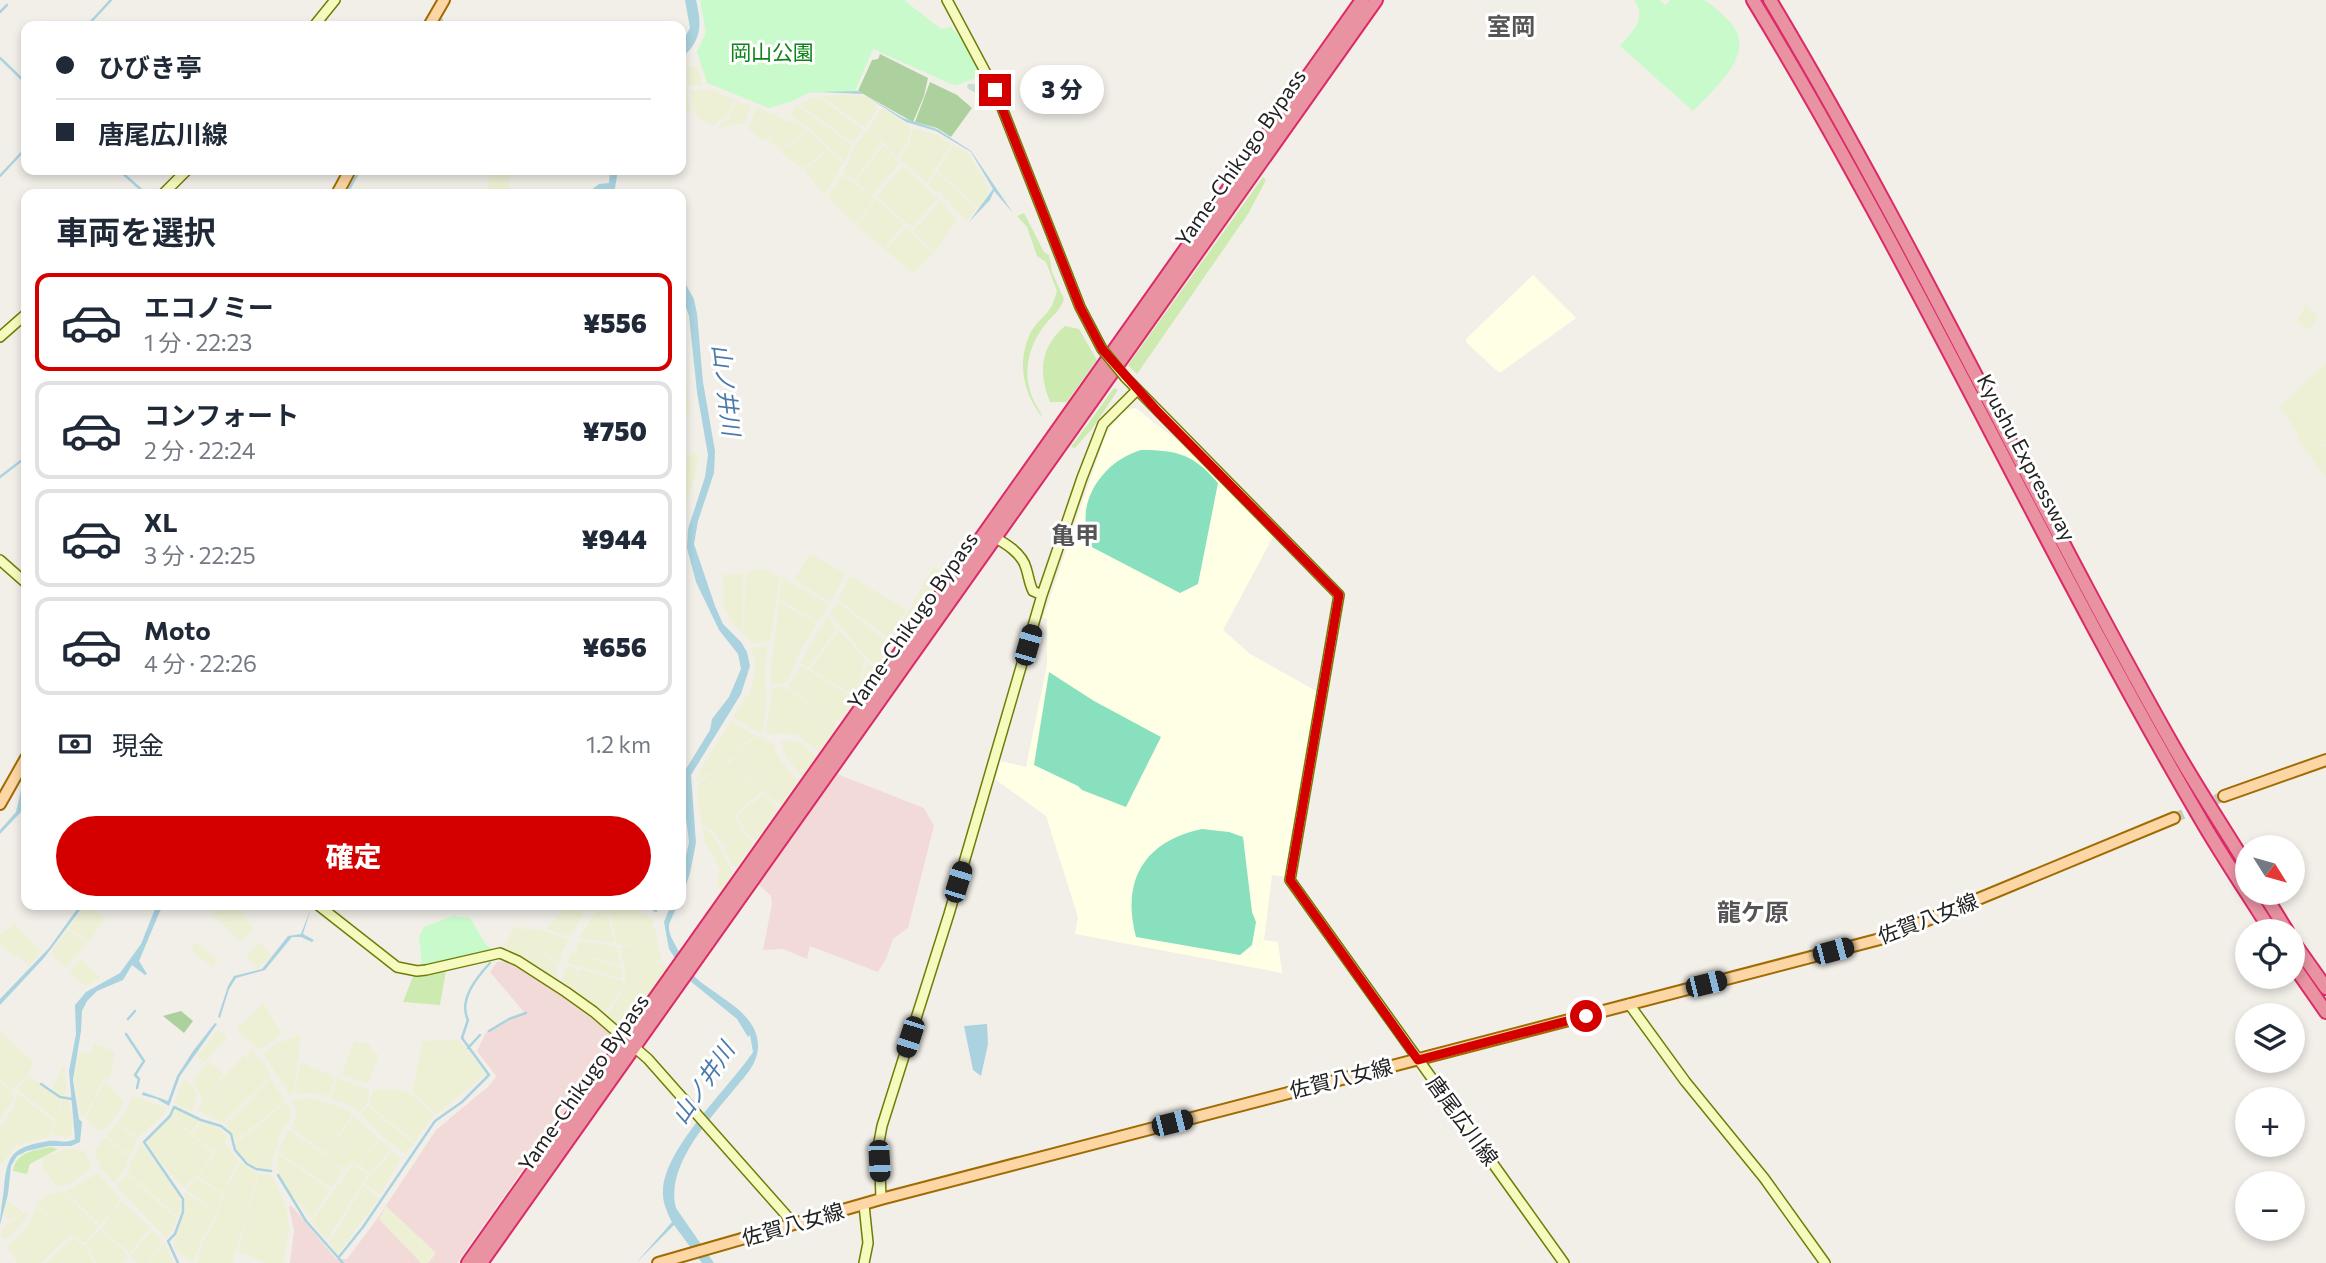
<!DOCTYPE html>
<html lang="ja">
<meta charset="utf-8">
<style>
body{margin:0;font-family:Commissioner,"Noto Sans JP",sans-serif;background:#f6f6f7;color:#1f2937;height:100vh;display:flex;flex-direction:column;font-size:26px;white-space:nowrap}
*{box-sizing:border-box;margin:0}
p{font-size:23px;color:#747a83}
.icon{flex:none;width:38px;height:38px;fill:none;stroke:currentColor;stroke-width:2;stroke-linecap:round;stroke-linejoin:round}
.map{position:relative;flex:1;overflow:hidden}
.panel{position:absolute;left:21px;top:189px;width:665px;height:721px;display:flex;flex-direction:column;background:#fff;border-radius:14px;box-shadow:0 4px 10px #0003}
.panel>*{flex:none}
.top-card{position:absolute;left:21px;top:21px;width:665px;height:154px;border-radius:14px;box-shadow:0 4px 10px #0003;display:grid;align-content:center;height:154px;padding:0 35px;background:#fff}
.needle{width:46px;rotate:127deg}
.tools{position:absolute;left:2235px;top:835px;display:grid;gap:14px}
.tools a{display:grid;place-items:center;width:70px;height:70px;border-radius:50%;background:#fff;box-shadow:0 4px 10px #0003;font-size:35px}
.end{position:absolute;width:32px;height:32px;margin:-16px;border:9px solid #d40000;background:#fff;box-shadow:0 0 0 4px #fff}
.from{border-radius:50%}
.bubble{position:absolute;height:49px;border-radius:24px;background:#fff;box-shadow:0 4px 10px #0003;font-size:23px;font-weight:800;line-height:49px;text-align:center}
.car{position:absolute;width:21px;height:42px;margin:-21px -10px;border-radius:9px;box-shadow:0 0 5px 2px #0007;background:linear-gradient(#222 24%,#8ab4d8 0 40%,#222 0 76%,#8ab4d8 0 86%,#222 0)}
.top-card b{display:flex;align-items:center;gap:24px;height:66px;font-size:26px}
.top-card b+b{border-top:2px solid #e0e1e3}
.top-card i{width:18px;height:18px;background:#1f2937}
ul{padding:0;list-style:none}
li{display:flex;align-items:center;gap:21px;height:98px;margin:0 14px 10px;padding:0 21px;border:4px solid #e0e1e3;border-radius:14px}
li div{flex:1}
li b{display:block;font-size:26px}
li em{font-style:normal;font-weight:800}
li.active{border-color:#d40000}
li>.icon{width:63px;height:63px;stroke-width:1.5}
h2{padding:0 35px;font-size:32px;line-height:84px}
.pay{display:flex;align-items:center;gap:18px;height:77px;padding:0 35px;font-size:26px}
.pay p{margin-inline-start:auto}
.button{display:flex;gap:14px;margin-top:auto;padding:14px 35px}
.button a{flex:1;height:80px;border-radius:42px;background:#d40000;color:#fff;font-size:28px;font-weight:800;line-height:80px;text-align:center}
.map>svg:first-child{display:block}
</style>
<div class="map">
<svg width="2326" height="1263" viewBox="0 0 2326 1263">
<rect width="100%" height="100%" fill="#f2efe9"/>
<path fill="#f2dad9" d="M837 774 924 808 934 826 908 928 893 939 886 959 878 972 810 946 807 959 783 949 763 950 772 904 771 896 758 884Z
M506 961 548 987 605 1028 615 1039 457 1263H290L294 1230 289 1207 291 1205 336 1259H347L377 1219 436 1130 490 1085 496 1076 477 1051 486 1032 524 1012 490 972 497 962Z"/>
<path fill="#ffffe5" d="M1533 275 1576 318 1501 372H1498L1466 342V339Z
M1136 408 1184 446 1274 535 1223 630 1250 654 1318 692 1288 877 1272 875 1264 940 1278 942 1282 973 1075 934 1078 917 1046 816 995 779 1001 761 1026 767 1047 665V619L1043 618 1106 433 1122 413 1128 409Z"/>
<path fill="#eef0d5" d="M697 66 703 85H688L686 68Z
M681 89H686L691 112 681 111Z
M690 90H712L735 100 728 114 713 126 696 117Z
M854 94 867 97 879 106 865 127 820 96Z
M817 96 863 130 853 143 800 105 807 100Z
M736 101 751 106 744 124H733L720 128 717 127 729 118Z
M797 105 852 145 845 162 810 129 790 115Z
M756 107 790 122 795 121 807 130 781 150 767 140 782 130 762 141 748 129Z
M882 108 911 127 908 141 897 158 883 142 868 130Z
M913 128 937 135 951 144 927 183 899 159 909 144Z
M867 130 882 143 854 181 843 174 855 146Z
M809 131 828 149 803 169 780 152Z
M883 145 900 163 872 195 855 182Z
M953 145 969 154 990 190 979 208 937 171Z
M829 150 843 163 824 195 804 170Z
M903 166 938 198 912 228 876 196Z
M489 170H508L510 194H488Z
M936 172 977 209 966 221 939 191 937 193 928 185Z
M842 175 875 198 855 224 827 197Z
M876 199 904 224 884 249 856 225Z
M940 200 957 220 935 252 913 231Z
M906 227 933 254 914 273 905 267 885 250Z
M2306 305 2318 316 2310 330 2296 322Z
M681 310 685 331 686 358 681 357Z
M681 359 685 360 687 392 691 413H681Z
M2326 363V445L2319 443 2326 447V478L2297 439V437L2300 436 2279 407Z
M695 452 698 454 696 476 681 517V461Z
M810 553 846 574 830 602 794 580Z
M934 566 946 573 899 642 892 639Z
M758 569H763L780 577 770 641 752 644 744 635 745 581 748 572Z
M744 573 743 575V633L733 624 724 607 723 575Z
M850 576 904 608 905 611 888 638 838 600Z
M782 577 828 604 829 606 818 622 779 599Z
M779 602 817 623 801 650 788 680 784 683 771 685V667Z
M838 602 893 646 879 664 868 659 830 614Z
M827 617 837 629 808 668 800 663Z
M839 630 865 659 857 691 868 661 877 670 858 697 857 694 855 697 810 669Z
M766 646 768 647 765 670 766 699 750 696 767 701 762 734 733 718 746 696H748L755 675V660L751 648Z
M802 666 853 698V704L840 721 837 720 835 722 787 687Z
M783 686 834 722 836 728 819 752 798 735 782 733 768 735 766 733 772 689Z
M731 721 756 736 746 742 734 757 696 782 700 770Z
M758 736 774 744 778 757 798 781 781 805 762 792 746 775 748 772 745 776 761 792 742 808 735 817 742 829 724 846 713 831 702 824 698 804V784L720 766 731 762 747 743Z
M791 740 802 743 817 757 802 777 786 756 781 741Z
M764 794 778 808 756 840 747 833 737 818 743 810Z
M702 827 713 835 733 873 721 891 716 882 720 871 714 856 705 843Z
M742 830 754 843 736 868 731 864 724 848Z
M87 905 105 918 89 942 68 928Z
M222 905H236L254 928 241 942 213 915Z
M567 905H572L584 914 570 937 546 929Z
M628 905 654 920 652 928 655 927 658 949 664 963 652 959 668 967 625 1029 606 1016 621 994 619 993 605 1014 562 983 566 966 577 969 575 986 579 969 623 981 621 990 626 976 620 948 632 945H617L608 906Z
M602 906 606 907 615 943 579 939 591 918Z
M15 924 41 952 29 967 17 954 14 957 0 944V934Z
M515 925 527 930 535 928 570 939 563 950 559 964 539 946 557 966V980L523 961 536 942 523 958 504 946Z
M67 929 88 943 65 968 51 953Z
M579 941 616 946 621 965 575 953Z
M196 942 218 960 212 967 191 950Z
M259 942 272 956 257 969 246 956Z
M570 952 621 968 623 979 568 963Z
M81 959 101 978 86 986 69 972Z
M263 1002 282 1035 259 1050 236 1029 249 1018Z
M218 1030 226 1036V1039L204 1062 197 1056Z
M0 1031 34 1062 28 1074 12 1090 0 1079Z
M301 1034 294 1089 290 1096 263 1053 275 1044Z
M459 1040 486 1074 437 1114 412 1091 423 1041Z
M354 1041 370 1044 371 1051 379 1054 368 1084 342 1075Z
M94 1043 112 1050 115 1054 109 1078 104 1079 84 1117 81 1116 74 1078 79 1052 88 1053 92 1051Z
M251 1049 266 1066 271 1076 223 1123 210 1117 211 1113 208 1116 199 1110 198 1109 203 1099 193 1081 208 1061 224 1073 208 1094 244 1055 255 1063 247 1055Z
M301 1062 335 1077 329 1096 310 1093 294 1095Z
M64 1065 67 1091 61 1097 52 1092 60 1099 56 1120 17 1089 29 1076 51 1091Z
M184 1078 194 1088 197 1097 192 1111 174 1103Z
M271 1078 285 1101 236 1141 225 1125Z
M337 1078 370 1090 366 1105 359 1113 347 1104 331 1098Z
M0 1081 12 1092 14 1098 0 1119Z
M106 1081 123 1102V1106L108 1127 101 1131 88 1123 86 1118 94 1100Z
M396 1089 410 1093 434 1115 415 1142 369 1105 373 1090Z
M18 1093 55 1122 49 1137 17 1145 0 1166V1127L14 1107Z
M136 1097 167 1108 160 1118 137 1138 118 1122 128 1108 131 1098Z
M313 1098 341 1107 353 1114 326 1153 291 1128 296 1117 295 1107 290 1100Z
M62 1099 68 1100 72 1115 73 1127 71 1134 68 1137 52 1135Z
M286 1102 291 1110V1118L280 1133 270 1169 252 1166 241 1156 234 1145Z
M368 1106 414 1144 405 1154 381 1135 361 1114Z
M174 1108 200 1120 191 1132 175 1120 213 1154 198 1175 184 1188 167 1170 149 1146 147 1139 171 1116Z
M354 1116 379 1139 358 1165 351 1162 344 1170 325 1156 343 1172 331 1188 278 1152 288 1130 325 1155Z
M203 1121 219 1128 228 1138 214 1152 192 1134Z
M117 1123 137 1140 130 1156 106 1136Z
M105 1137 129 1157 125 1169 114 1183 102 1170 94 1151Z
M380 1140 391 1149 370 1173 359 1165Z
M141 1142 179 1195 181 1207 178 1217 127 1172Z
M225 1144 239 1161 231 1173 224 1194 198 1177 221 1145Z
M73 1149 85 1151 92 1168 70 1184 56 1187 42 1166 44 1157 63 1150Z
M392 1151 401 1158 380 1195 364 1183Z
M277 1153 330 1190 311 1219 289 1192 278 1172Z
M241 1162 258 1173 241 1236 235 1235 240 1237 232 1263H197L203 1241 214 1222 229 1182Z
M353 1164 368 1174 327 1240 311 1222Z
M98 1173 121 1199 100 1225 66 1191Z
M259 1173 273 1176 287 1209 289 1230 283 1263H266L238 1251Z
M127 1174 177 1219 171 1233 166 1238 116 1186Z
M197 1178 223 1195 217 1211 186 1190Z
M363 1185 379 1198 338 1255 328 1242 340 1226Z
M64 1191 99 1227 85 1243 71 1235 41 1263H18L7 1247 26 1228 37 1206 54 1224 37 1203 46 1196Z
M184 1192 217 1212 201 1241 193 1263 177 1251 173 1245 186 1208Z
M7 1201 23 1212 10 1221 4 1214Z
M122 1201 151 1228 129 1253 102 1228 112 1211Z
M386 1206 436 1253 428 1263H421L379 1219Z
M25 1212H29L22 1225 7 1238H2V1229Z
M101 1229 128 1255 123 1263H96L86 1245Z
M152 1230 163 1241 148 1263H137L130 1256Z
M73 1238 85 1246 94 1263H45Z
M164 1243 174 1263H150L151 1260Z"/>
<path fill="#cdebb0" d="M1263 177 1266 180 1248 214 1137 374 1128 365Z
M1024 213 1044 252 1049 255 1052 272 1064 299C1059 313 1053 314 1045 325 1028 346 1022 374 1033 399 1036 406 1041 412 1043 418 1023 394 1016 361 1031 332 1036 322 1046 316 1051 307 1054 302 1055 296 1057 291L1046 262 1037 256 1027 227 1017 216Z
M1065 326 1079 329 1097 360 1067 402H1050C1038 373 1040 347 1065 326Z
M1114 388 1118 390 1092 429 1075 448 1071 447Z
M446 971 440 1005 403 1002 414 974Z
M50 1147 58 1149 30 1164 27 1174 13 1171C16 1151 34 1151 50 1147Z"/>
<path fill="#add19e" d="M880 54 928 78 924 96 913 122 858 91 872 60 878 59Z
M930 82 957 95 972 108 951 137 937 128 915 122Z
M181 1011 193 1021 184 1033 163 1016Z"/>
<path fill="#c6e0d4" d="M982 80 992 96 990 104 984 103 979 95 967 88 968 84H976Z"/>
<path fill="#c8facc" d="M700 0H904L941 29 951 27 971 50 984 75 957 85 951 84 873 49 855 91 808 93 793 101 769 108 707 83 697 52 706 32Z
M1634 0H1659L1666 5 1670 0C1680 0 1694 0 1703 0 1711 2 1719 12 1725 17 1763 50 1716 86 1693 111L1620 46C1632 32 1648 18 1634 0Z
M453 916 470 918 485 943 492 950 491 952C469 955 448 962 426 966L422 964 419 937 424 927Z"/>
<path fill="#88e0be" d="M1141 450C1179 450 1194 455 1218 483L1198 584 1180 593 1086 544C1086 533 1085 521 1086 510 1091 481 1114 458 1141 450Z
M1049 672 1094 701 1161 737 1126 807 1082 790 1078 786 1034 765Z
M1202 829 1229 832 1243 837 1252 912 1256 922 1252 945 1240 955 1136 937C1121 881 1144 841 1202 829Z"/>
<path fill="#aad3df" d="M685 0H696C702 24 702 42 681 58V44L690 28Z
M858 91 903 118 937 129 971 151 1013 213 994 191 990 200 969 222 993 189 971 152 936 131 906 122 863 94 820 92Z
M610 170H618L614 194H609L608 190 586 194 599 184 609 183Z
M681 276 694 299 697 314 703 382 715 451 714 473 698 521 694 544 715 606 723 624 741 642 747 652 750 666 741 694 691 775 696 843 690 873 681 901V879L689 842 681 777 710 730 712 719 729 697 741 669 738 654 719 630 696 582 687 548 688 529 705 477 708 455 697 392 689 316 681 293Z
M26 779 22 811 0 834V830L16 812 22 786Z
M80 905H84L44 958 0 1005V999L49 948Z
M151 905H166L160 911 139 961 147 974 145 975 132 965 123 980 97 991 87 1001 82 1011 81 1031 73 1080 79 1119 82 1122 80 1142 71 1146H49L27 1151 17 1156 11 1166 8 1194 0 1225C0 1212 3 1200 4 1187 7 1153 14 1147 48 1141 58 1140 66 1144 75 1139L69 1071 76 1034 75 1005 86 992 120 973 141 944 155 909Z
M671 905H678C675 911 671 918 669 925 668 934 674 942 678 950 683 959 688 969 695 977 716 997 758 1012 758 1046 758 1065 743 1078 732 1092 708 1121 665 1167 676 1208L714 1263H702L674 1225 636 1263 672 1222C667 1212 662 1201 663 1191 664 1148 729 1088 753 1052L750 1035 748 1037 737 1019 689 980 669 949 664 922Z
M311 908 303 934 314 940 312 942 301 937H292L265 970 236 978 229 989 220 1018 218 1017 228 986 234 976 262 969 288 936 301 934Z
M215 1023 217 1024 180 1076 169 1106 157 1099 142 1095 143 1092 168 1101 177 1076 193 1051Z
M987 1024 988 1044 981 1076 973 1070 964 1026Z"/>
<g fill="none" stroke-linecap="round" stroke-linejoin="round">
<path stroke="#aad3df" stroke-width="2.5" d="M0 12 7 5
M87 26 111 0
M438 26 442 20
M0 58 26 83
M119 170 146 194
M0 176 26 148
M346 194 360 170
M0 477 26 457
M645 905 656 911
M596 907 597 905
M128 1019 135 1011
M489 1031 509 1019 526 1013
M126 1034 144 1061 135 1075 139 1079 137 1088
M468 1048 480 1035
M41 1084 60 1097 72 1099
M278 1175 306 1221 343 1263
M339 1257 363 1227 435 1121 462 1102 489 1075 462 1038 468 1020C458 1000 477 977 490 963
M178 1263 168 1241 175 1234 183 1212V1199L144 1142 170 1116 174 1107 201 1120 221 1126 231 1134 235 1150 247 1164 256 1169 271 1171"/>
<path stroke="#c8c6c1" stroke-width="10" stroke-dasharray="10 5" stroke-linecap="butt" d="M2174 818 2224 796"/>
<defs>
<path id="secondary" d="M947 0 995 90 1080 307 1102 349
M314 26 335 0
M163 194 187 170
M0 337 26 314
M1125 377 1339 595 1290 880 1564 1263
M992 536C1005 543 1022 553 1026 568 1029 577 1029 583 1033 591L1042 595
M0 560 26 583
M318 905 397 967 417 971 426 970 500 953 518 961 566 992 594 1012 648 1059 794 1224
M1629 1004 1685 1081 1764 1178 1825 1263
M881 1199 879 1142 882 1126 949 914 1042 595 1082 478 1103 424 1137 390
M864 1205 868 1243 864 1263"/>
<path id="primary" d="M429 26 444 0
M337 194 350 170
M2224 796 2326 760
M0 804 26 758
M658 1263 881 1199 1884 938 2174 818"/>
<path id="highway" d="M1753 0C1915 266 2043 550 2200 818 2222 856 2247 893 2271 931
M1770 0C1916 244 2035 502 2175 749 2198 789 2223 827 2247 866
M2263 892 2287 931
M2292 940 2326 988
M2292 963 2326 1012
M468 1263 1362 0
M481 1263 1376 0"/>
</defs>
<use href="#secondary" stroke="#707d05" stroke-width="12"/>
<use href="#primary" stroke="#a06b00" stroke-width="14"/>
<use href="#highway" stroke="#dc2a67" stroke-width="16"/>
<use href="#secondary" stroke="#f7fabf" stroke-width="9"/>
<use href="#primary" stroke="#fcd6a4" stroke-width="10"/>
<use href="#highway" stroke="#e892a2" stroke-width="12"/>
<defs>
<path id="secondary-bridge" d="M1102 349 1125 377"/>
</defs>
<use href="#secondary-bridge" stroke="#707d05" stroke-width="12" stroke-linecap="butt"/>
<use href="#secondary-bridge" stroke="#f7fabf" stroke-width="9"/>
</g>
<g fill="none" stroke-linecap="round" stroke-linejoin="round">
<path stroke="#d40000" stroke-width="9" d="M995 90 1080 307 1102 349 1158 412 1339 595 1290 880 1418 1060 1586 1016"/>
</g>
<g text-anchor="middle" stroke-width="6" stroke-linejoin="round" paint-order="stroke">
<g font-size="21" fill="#0c8416" stroke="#fff">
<text x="772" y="60">岡山公園</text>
</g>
<g font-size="21" fill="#222" stroke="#fff">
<text transform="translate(1241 158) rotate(-55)" y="7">Yame-Chikugo Bypass</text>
<text transform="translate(2026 458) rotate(62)" y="7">Kyushu Expressway</text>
<text transform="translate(913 621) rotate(-55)" y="7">Yame-Chikugo Bypass</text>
<text transform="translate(1928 919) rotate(-21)" y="7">佐賀八女線</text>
<text transform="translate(1341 1079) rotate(-14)" y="7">佐賀八女線</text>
<text transform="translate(584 1083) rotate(-55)" y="7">Yame-Chikugo Bypass</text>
<text transform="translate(1462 1121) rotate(54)" y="7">唐尾広川線</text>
<text transform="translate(793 1225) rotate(-16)" y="7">佐賀八女線</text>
</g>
<g font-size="23" font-style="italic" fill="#4a7aab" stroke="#fff">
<text transform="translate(726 390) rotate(83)" y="8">山ノ井川</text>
<text transform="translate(703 1083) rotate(-56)" y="8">山ノ井川</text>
</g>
<g font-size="24" font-weight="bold" fill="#555" stroke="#fff">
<text x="1511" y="35">室岡</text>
<text x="1075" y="544">亀甲</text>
<text x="1753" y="921">龍ケ原</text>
</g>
</g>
</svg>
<div class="tools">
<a><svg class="needle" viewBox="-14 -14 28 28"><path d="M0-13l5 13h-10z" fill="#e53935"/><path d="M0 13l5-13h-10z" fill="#747a83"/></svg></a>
<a><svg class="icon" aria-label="locate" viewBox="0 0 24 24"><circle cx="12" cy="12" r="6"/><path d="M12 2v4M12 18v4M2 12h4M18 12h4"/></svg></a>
<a><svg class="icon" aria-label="layers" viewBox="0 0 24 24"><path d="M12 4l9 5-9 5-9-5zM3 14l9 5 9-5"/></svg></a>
<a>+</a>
<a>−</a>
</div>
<i class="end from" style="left:1586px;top:1016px"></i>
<i class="end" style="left:995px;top:90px"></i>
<div class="bubble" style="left:1020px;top:65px;width:84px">3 分</div>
<i class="car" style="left:1028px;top:645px;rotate:16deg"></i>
<i class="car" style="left:958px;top:882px;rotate:17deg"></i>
<i class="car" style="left:1833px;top:951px;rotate:75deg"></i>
<i class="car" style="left:1706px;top:984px;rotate:76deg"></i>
<i class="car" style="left:910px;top:1037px;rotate:198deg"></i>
<i class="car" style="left:1172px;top:1123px;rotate:76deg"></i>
<i class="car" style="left:879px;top:1161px;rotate:177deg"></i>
<div class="top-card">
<b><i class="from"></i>ひびき亭</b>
<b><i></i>唐尾広川線</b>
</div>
<section class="panel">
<h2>車両を選択</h2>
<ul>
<li class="active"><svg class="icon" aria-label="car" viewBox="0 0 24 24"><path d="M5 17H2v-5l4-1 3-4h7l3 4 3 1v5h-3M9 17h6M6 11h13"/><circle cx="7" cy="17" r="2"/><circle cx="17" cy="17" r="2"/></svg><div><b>エコノミー</b><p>1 分 · 22:23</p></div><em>¥556</em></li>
<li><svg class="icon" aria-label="car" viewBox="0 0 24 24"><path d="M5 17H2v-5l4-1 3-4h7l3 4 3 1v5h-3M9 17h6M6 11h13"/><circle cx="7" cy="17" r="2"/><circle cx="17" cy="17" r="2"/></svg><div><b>コンフォート</b><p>2 分 · 22:24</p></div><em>¥750</em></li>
<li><svg class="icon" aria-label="car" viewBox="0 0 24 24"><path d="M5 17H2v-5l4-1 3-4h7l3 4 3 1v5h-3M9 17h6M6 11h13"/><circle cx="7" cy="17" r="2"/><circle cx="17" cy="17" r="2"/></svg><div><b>XL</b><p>3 分 · 22:25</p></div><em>¥944</em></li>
<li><svg class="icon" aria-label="car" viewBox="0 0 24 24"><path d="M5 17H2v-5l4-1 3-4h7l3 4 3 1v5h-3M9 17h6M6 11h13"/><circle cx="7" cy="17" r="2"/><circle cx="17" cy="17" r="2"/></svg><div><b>Moto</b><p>4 分 · 22:26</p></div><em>¥656</em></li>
</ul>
<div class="pay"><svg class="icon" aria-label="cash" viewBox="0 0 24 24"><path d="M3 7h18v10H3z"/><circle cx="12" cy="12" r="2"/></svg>現金<p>1.2 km</p></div>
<div class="button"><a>確定</a></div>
</section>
</div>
